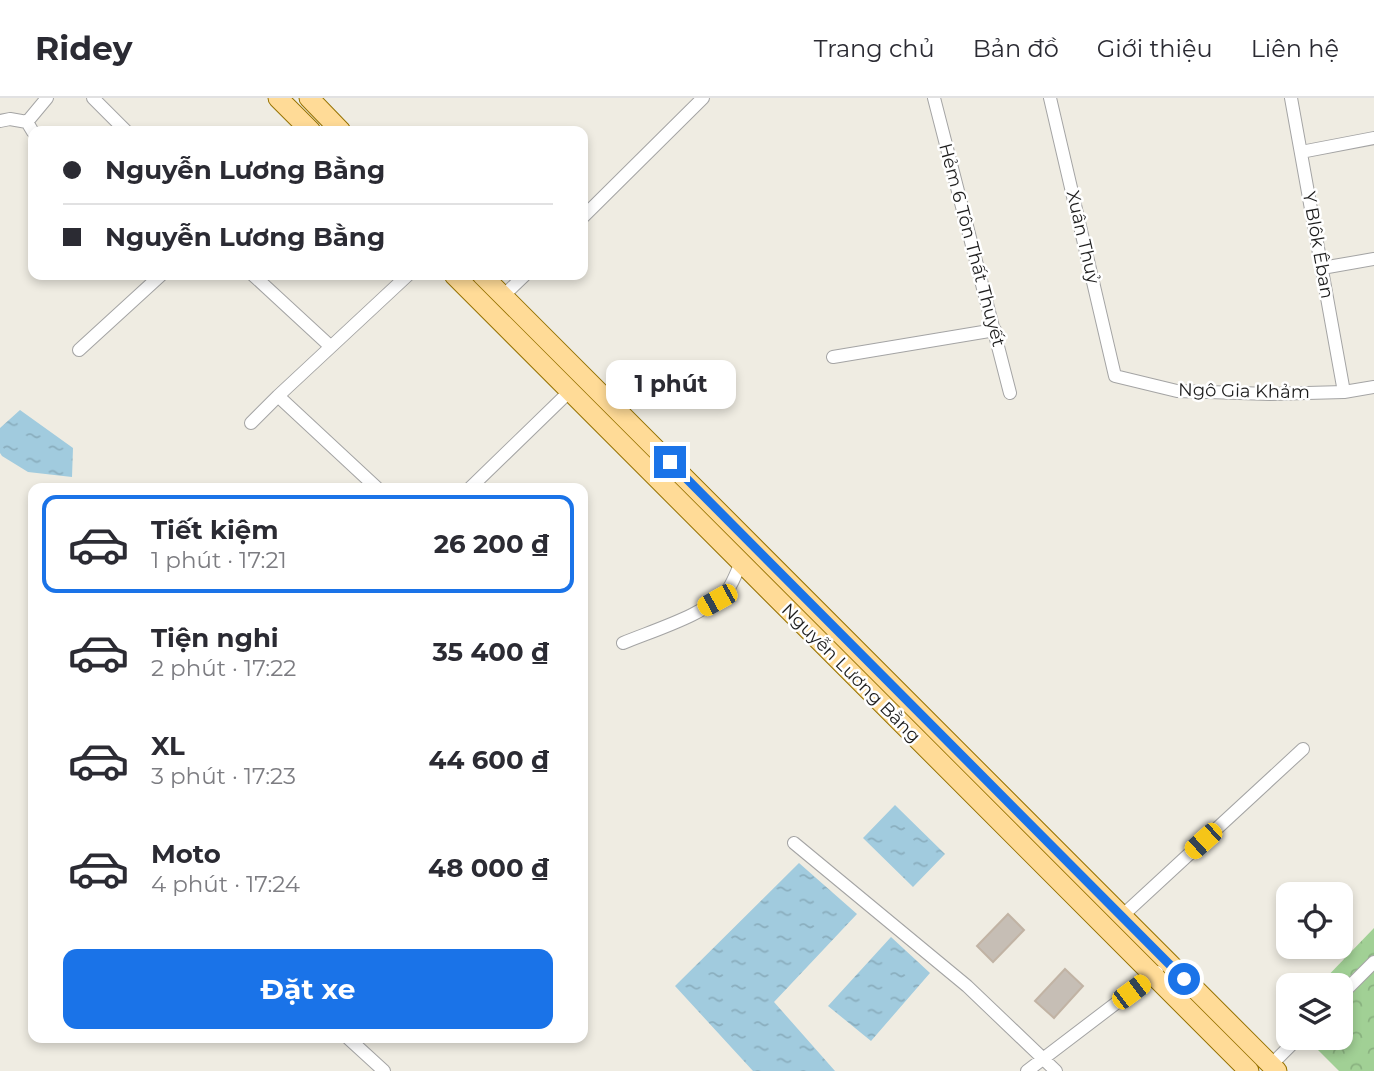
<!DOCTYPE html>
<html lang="vi">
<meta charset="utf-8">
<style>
body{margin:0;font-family:Montserrat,sans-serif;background:#f2f2f3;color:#2b2b33;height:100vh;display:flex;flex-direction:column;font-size:26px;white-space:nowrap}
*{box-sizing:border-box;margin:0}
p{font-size:23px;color:#7c7c81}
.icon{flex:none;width:38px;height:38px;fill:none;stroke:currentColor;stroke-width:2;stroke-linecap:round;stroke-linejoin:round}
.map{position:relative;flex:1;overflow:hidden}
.sheet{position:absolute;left:28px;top:385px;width:560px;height:560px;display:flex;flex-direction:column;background:#fff;border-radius:14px;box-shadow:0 4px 10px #0003}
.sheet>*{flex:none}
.hud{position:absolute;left:28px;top:28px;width:560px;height:154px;border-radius:14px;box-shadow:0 4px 10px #0003;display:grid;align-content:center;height:154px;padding:0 35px;background:#fff}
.fabs{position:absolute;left:1276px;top:784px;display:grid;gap:14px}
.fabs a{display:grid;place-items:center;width:77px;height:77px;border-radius:14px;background:#fff;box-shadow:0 4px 10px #0003;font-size:35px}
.end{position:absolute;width:32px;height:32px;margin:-16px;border:9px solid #1a73e8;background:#fff;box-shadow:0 0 0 4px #fff}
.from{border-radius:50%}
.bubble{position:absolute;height:49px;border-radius:14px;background:#fff;box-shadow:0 4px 10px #0003;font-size:23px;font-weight:700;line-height:49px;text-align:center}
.car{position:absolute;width:21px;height:42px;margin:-21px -10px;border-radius:9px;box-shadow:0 0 5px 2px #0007;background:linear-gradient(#f5c518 24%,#345 0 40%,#f5c518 0 76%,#345 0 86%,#f5c518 0)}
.hud b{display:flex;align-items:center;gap:24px;height:66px;font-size:26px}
.hud b+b{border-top:2px solid #e1e1e2}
.hud i{width:18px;height:18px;background:#2b2b33}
ul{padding:12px 0 0;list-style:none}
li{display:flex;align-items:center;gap:21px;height:98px;margin:0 14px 10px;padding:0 21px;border:4px solid transparent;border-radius:14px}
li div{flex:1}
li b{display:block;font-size:26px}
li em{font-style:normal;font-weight:700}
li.selected{border-color:#1a73e8}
li>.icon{width:63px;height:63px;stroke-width:1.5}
.cta{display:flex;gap:14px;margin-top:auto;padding:14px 35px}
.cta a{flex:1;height:80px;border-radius:14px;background:#1a73e8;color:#fff;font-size:28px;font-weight:700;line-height:80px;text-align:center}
header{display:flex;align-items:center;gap:42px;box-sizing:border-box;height:98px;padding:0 35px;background:#fff;border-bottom:2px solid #e1e1e2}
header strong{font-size:33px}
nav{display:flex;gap:38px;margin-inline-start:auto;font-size:24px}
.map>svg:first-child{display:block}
</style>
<header>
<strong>Ridey</strong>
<nav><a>Trang chủ</a><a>Bản đồ</a><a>Giới thiệu</a><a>Liên hệ</a></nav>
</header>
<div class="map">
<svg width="1374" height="973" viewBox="0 0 1374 973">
<defs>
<pattern id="forest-crowns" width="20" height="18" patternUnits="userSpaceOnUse" patternTransform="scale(1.75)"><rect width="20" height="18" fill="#a1d095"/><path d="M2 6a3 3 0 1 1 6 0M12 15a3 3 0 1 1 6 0" fill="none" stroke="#8ab280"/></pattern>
<pattern id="water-ripples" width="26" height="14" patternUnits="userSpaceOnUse" patternTransform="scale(1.75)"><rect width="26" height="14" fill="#a1cbde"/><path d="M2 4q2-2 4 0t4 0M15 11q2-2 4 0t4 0" fill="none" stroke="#8aaebe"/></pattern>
</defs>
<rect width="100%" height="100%" fill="#efece2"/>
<path fill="url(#forest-crowns)" d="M1374 830V973H1339L1306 940H1340V887H1319Z"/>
<path fill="url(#water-ripples)" d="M20 312 73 350 72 379 28 374 2 358 0 355V330Z
M895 707 945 756 913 789 863 740Z
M799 765 857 816 774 904 835 973H753L675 888Z
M891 839 930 875 871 943 828 908Z"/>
<path fill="#c6beb5" stroke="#c1b3a4" stroke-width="2" d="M1008 816 1024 832 993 864 977 848Z
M1065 871 1083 888 1054 920 1035 903Z"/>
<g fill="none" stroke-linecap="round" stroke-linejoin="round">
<defs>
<path id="minor" d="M93 0 126 33
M934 0 1010 295
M1050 0 1115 278 1177 293 1270 296 1344 294 1374 289
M1291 0 1344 294
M0 23 10 21 27 24
M33 34 27 24 47 0
M1301 54 1374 40
M583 119 703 0
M1322 170 1374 161
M253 177 330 248
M503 198 525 177
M79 252 161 177
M833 259 995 232
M251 325 278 298
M377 390 278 298 408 177
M470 390 570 293
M623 545C654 532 709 516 729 490 734 482 737 473 741 465
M794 745 967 888 1056 973
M1122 818 1303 651
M1340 898 1374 864
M348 940 384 973
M1271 967 1298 940
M1027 973 1157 874"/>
<path id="primary" d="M278 0 311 33
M309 0 341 33
M454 177 1249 973
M482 177 1277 973"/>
</defs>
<use href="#minor" stroke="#a4a4a4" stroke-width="14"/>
<use href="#primary" stroke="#967200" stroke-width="21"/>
<use href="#minor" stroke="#fff" stroke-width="12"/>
<use href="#primary" stroke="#ffdb97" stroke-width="19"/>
</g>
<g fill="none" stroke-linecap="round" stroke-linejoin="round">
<path stroke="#1a73e8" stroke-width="9" d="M670 364 1184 881"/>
</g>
<g text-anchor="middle" stroke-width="5" stroke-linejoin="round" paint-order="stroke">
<g font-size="18" fill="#1d1d1d" stroke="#fff">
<text transform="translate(1083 139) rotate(77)" y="6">Xuân Thuỷ</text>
<text transform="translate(972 147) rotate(75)" y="6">Hẻm 6 Tôn Thất Thuyết</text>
<text transform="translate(1318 147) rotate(80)" y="6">Y Blôk Êban</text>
<text transform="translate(1244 293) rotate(1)" y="6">Ngô Gia Khảm</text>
<text transform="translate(851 575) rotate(45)" y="6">Nguyễn Lương Bằng</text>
</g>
</g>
</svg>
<div class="fabs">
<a><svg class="icon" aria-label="locate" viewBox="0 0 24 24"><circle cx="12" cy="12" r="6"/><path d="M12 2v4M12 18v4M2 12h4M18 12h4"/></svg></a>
<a><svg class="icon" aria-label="layers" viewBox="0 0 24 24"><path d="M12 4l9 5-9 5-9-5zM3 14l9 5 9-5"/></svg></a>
</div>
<i class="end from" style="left:1184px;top:881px"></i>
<i class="end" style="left:670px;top:364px"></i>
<div class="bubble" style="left:606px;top:262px;width:130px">1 phút</div>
<i class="car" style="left:717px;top:502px;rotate:241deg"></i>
<i class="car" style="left:1203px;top:743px;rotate:228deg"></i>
<i class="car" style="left:1131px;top:894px;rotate:53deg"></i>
<div class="hud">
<b><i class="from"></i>Nguyễn Lương Bằng</b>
<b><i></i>Nguyễn Lương Bằng</b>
</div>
<section class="sheet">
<ul>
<li class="selected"><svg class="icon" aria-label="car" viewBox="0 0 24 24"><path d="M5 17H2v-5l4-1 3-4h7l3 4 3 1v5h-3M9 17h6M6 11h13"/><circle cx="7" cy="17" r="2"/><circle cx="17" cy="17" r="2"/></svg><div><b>Tiết kiệm</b><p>1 phút · 17:21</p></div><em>26 200 ₫</em></li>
<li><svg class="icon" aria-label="car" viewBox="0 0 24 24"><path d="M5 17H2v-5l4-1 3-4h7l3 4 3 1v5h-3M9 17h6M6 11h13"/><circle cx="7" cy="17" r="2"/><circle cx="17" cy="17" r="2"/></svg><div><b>Tiện nghi</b><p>2 phút · 17:22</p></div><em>35 400 ₫</em></li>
<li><svg class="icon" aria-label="car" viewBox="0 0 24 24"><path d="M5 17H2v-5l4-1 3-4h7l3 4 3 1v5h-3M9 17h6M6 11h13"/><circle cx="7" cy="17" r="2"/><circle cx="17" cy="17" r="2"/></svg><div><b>XL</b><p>3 phút · 17:23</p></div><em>44 600 ₫</em></li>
<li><svg class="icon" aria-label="car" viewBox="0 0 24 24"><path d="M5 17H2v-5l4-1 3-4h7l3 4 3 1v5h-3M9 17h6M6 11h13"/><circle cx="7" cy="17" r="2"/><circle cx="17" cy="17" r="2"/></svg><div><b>Moto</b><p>4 phút · 17:24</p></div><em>48 000 ₫</em></li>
</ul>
<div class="cta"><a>Đặt xe</a></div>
</section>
</div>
